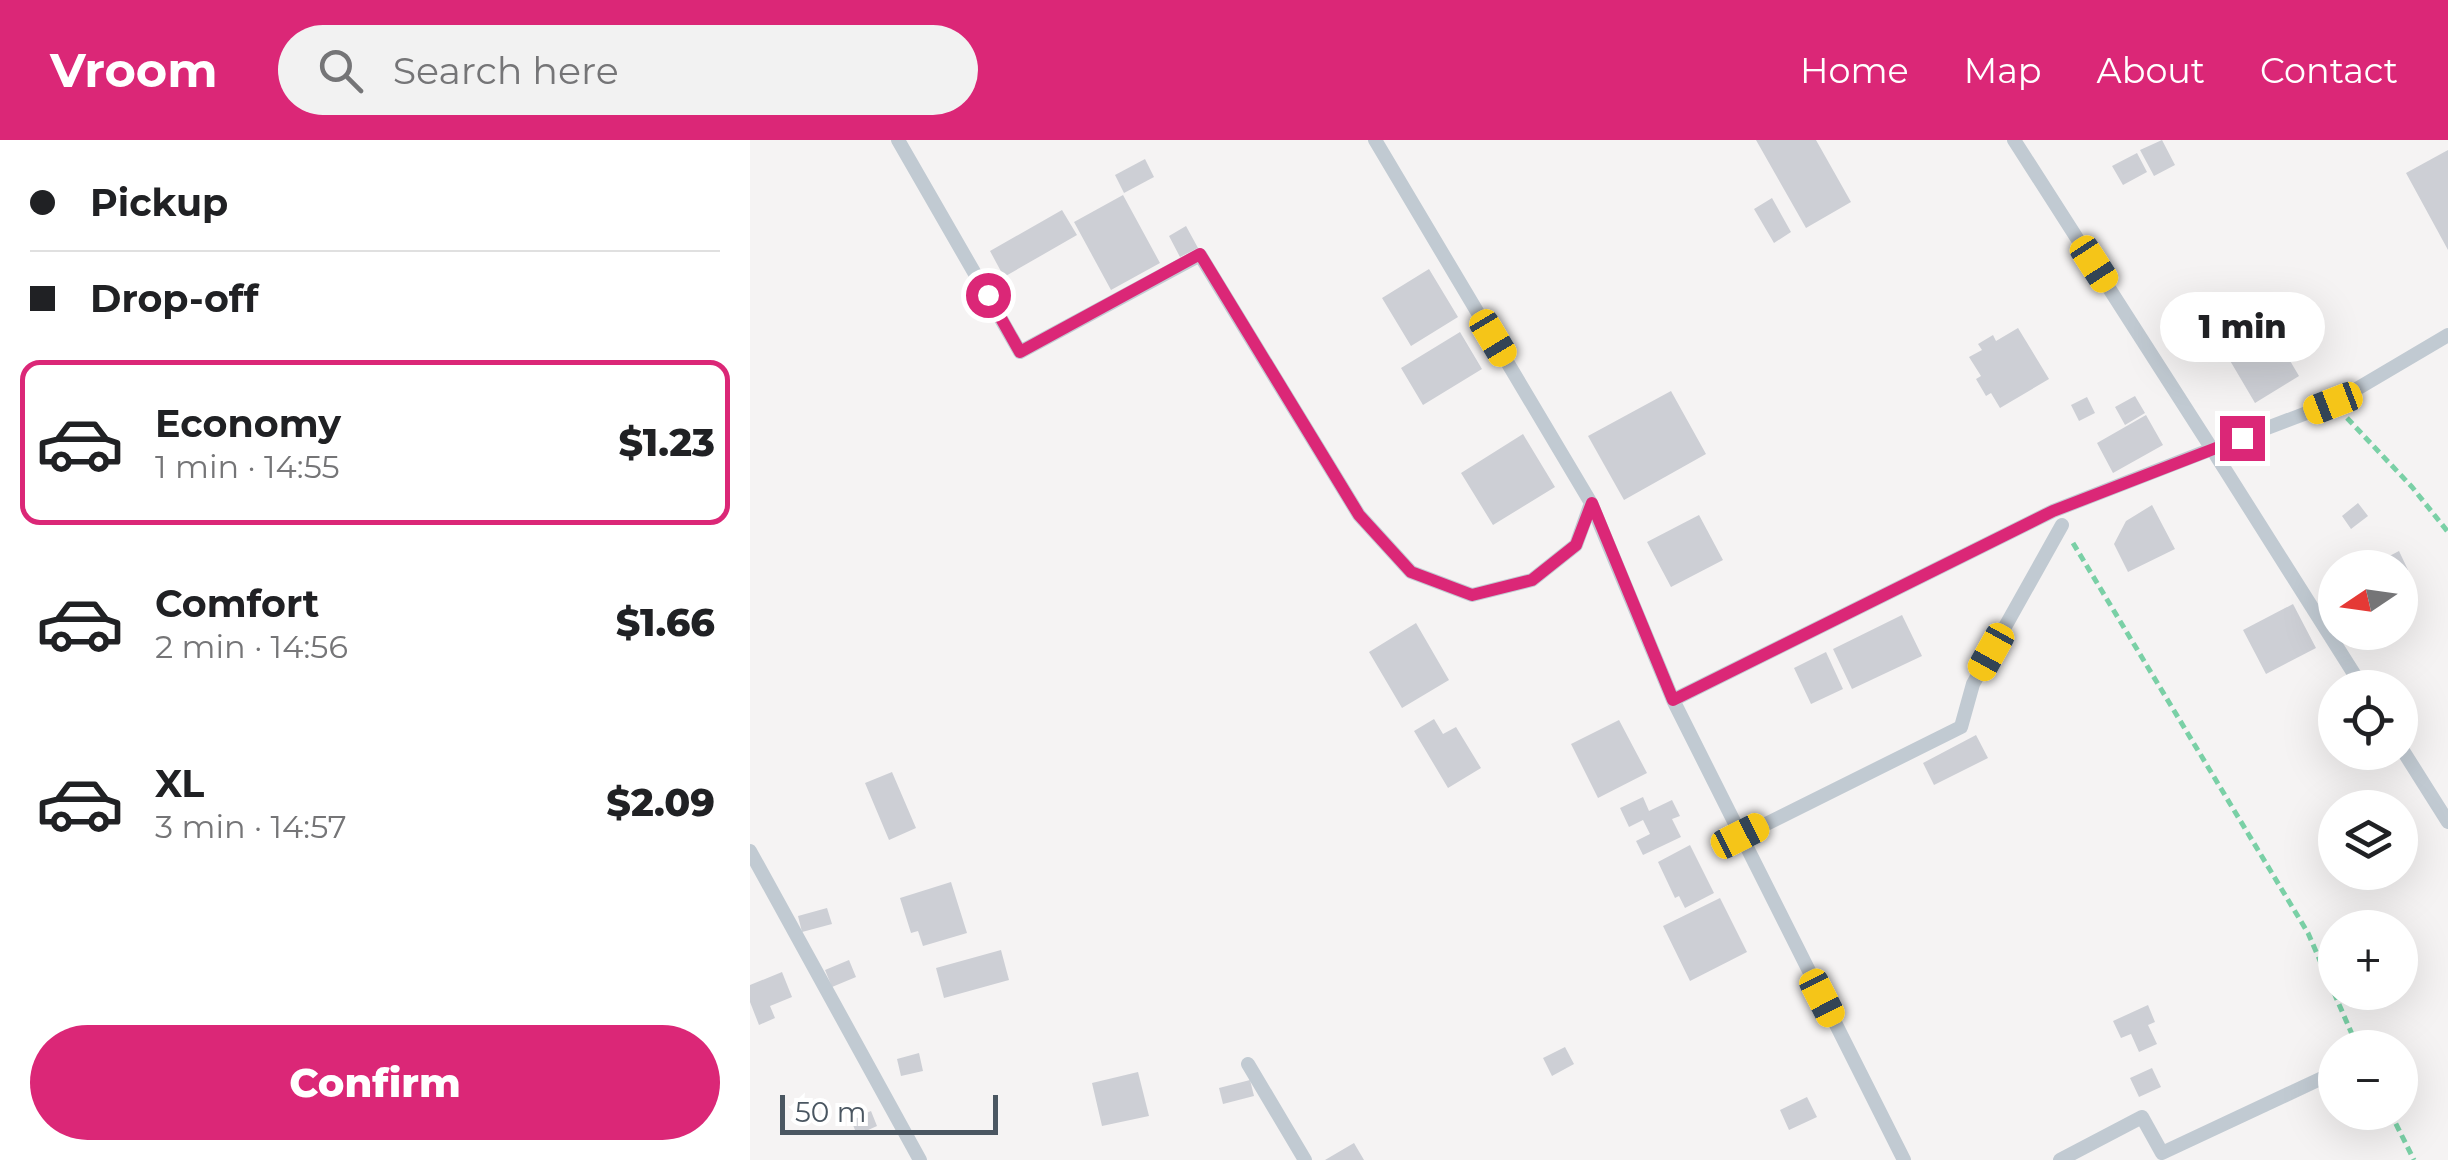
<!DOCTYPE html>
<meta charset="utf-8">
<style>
body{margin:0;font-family:Montserrat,sans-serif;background:#f2f2f2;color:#202124;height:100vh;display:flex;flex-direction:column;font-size:38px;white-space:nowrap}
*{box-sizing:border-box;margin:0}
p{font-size:32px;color:#757577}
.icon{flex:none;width:55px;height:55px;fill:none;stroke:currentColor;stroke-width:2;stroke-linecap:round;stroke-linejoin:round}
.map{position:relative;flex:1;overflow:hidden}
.sheet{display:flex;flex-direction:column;background:#fff;width:750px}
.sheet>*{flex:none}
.banner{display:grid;align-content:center;height:220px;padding:0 30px;background:#fff}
.needle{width:65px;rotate:257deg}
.tools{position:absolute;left:1568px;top:410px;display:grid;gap:20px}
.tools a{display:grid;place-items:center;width:100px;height:100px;border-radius:50%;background:#fff;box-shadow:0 10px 40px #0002;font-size:50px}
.scale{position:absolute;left:30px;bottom:25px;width:218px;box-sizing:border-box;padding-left:10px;border:5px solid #4a5661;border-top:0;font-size:28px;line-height:35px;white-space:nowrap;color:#4a5661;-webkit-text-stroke:8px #fff;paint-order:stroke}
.end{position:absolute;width:45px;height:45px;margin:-22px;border:12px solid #db2777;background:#fff;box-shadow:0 0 0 5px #fff}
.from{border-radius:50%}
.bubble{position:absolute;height:70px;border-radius:35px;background:#fff;box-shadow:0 10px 40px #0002;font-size:32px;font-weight:800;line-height:70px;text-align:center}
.car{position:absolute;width:30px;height:60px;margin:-30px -15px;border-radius:12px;box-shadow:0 0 8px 2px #0007;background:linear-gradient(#f5c518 24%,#345 0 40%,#f5c518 0 76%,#345 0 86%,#f5c518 0)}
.banner b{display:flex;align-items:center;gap:35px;height:95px;font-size:38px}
.banner b+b{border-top:2px solid #e0e0e0}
.banner i{width:25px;height:25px;background:#202124}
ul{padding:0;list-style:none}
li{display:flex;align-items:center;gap:30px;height:165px;margin:0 20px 15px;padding:0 10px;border:5px solid transparent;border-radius:20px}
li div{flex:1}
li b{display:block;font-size:38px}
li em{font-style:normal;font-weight:800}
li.selected{border-color:#db2777}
li>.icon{width:90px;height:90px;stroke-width:1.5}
.primary-button{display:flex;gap:20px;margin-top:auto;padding:20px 30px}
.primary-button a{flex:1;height:115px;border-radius:60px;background:#db2777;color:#fff;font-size:40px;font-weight:800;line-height:115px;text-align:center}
header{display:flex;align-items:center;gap:60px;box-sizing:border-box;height:140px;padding:0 50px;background:#db2777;color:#fff}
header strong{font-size:48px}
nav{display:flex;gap:55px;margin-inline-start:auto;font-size:35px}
.search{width:700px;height:90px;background:#f2f2f2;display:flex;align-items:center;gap:25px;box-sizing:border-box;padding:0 35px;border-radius:55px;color:#757577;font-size:38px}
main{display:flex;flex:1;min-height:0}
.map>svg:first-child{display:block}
</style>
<header>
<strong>Vroom</strong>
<div class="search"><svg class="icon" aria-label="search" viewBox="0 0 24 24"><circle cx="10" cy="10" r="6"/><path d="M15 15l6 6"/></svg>Search here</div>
<nav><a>Home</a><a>Map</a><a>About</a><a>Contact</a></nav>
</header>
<main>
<section class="sheet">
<div class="banner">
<b><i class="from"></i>Pickup</b>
<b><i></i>Drop-off</b>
</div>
<ul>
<li class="selected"><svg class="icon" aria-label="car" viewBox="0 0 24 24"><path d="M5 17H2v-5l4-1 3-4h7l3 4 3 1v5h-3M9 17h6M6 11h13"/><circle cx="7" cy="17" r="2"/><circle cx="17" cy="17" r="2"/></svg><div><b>Economy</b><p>1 min · 14:55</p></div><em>$1.23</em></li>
<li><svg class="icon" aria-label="car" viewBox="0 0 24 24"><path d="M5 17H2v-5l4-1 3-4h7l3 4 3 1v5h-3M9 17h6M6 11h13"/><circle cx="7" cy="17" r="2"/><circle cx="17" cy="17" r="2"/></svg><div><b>Comfort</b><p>2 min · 14:56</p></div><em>$1.66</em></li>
<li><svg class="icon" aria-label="car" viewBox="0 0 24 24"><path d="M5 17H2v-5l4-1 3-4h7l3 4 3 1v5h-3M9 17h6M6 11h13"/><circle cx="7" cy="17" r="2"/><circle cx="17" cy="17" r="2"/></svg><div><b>XL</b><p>3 min · 14:57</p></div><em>$2.09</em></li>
</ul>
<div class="primary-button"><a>Confirm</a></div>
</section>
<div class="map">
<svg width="1698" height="1020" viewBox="0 0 1698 1020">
<rect width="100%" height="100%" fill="#f5f3f3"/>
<path fill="#cdcfd5" d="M1006 0H1066L1101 62 1056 88Z
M1412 0 1425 25 1404 36 1390 10Z
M1698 10V110L1656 33Z
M1387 13 1397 32 1373 45 1362 26Z
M395 19 404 37 374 53 365 35Z
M373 55 410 123 361 150 324 82Z
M1022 58 1041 92 1024 103 1004 69Z
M312 70 327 95 254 137 240 111Z
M436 86 448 108 430 117 419 96Z
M679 129 708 177 661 206 632 158Z
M1516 180 1549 236 1505 263 1472 207Z
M1447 182 1455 194 1432 208 1425 196Z
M1268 188 1299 239 1250 268 1241 253 1236 256 1226 239 1231 236 1219 217 1232 210 1228 204 1243 195 1246 201Z
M710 192 732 229 673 265 651 228Z
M921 251 956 314 874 360 838 296Z
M1385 256 1395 273 1375 285 1365 267Z
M1337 257 1345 273 1329 281 1321 265Z
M1396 275 1413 305 1363 333 1347 303Z
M773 294 805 347 743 385 711 333Z
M1608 363 1618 376 1601 389 1592 376Z
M1402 365 1425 409 1378 432 1364 404 1376 381Z
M949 375 973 420 921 447 897 402Z
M1649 411 1658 430 1650 435V428H1628L1626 423Z
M1543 464 1566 508 1516 534 1493 490Z
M1152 475 1172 516 1102 549 1083 509Z
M666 483 699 540 652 568 619 512Z
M1076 512 1093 549 1061 564 1044 528Z
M684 579 693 594 706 587 731 628 698 648 664 591Z
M869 580 897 633 848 658 821 604Z
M1226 595 1238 618 1184 645 1173 623Z
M142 632 166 688 139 700 115 643Z
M893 657 899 671 922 660 930 676 922 679 931 697 893 715 886 701 900 694 893 680 879 687 870 668Z
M940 705 964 753 935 768 929 756 925 758 908 722Z
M201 742 217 793 173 806 168 791 161 793 150 758Z
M970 758 997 812 940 841 913 786Z
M77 768 82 784 52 792 48 776Z
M251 810 259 840 194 858 186 828Z
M99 820 106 837 82 847 75 830Z
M32 832 42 857 20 866 25 878 9 885 0 862V845Z
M1398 865 1405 882 1398 885 1407 904 1389 912 1381 894 1371 898 1363 881Z
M815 907 824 924 802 936 793 918Z
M169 913 173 931 151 936 147 919Z
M1402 928 1411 947 1389 957 1380 938Z
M388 932 399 976 352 986 342 943Z
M500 940 504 956 473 964 469 948Z
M1057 957 1067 977 1039 990 1030 970Z
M121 971 127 986 107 995 101 980Z
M604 1003 614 1020H575Z"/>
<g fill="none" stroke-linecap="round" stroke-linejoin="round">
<path stroke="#7ad0a6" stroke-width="5" stroke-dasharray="8 5" stroke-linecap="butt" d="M1597 278 1662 347 1698 392
M1323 403 1558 793 1608 908
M1640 972 1664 1020"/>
<path stroke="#c1cad2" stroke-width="14" d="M148 0 270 212 450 115 609 375 661 432 722 455 782 440 826 405 841 363
M625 0 841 363 923 560 1154 1020
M1264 0 1462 309 1583 263 1698 195
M923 560 1303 371 1462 309 1613 548
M1650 606 1698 682
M990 697 1211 587 1223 544 1312 385
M0 711 170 1020
M498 924 555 1020
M1310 1020 1392 977 1412 1013 1585 932"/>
</g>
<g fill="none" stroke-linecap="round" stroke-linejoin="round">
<path stroke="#db2777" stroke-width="12" d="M238 155 270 212 450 114 609 375 661 432 722 455 782 440 826 405 842 363 923 560 1303 371 1492 298"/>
</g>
</svg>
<div class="tools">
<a><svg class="needle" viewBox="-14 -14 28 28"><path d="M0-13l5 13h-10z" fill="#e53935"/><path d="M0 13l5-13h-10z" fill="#757577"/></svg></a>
<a><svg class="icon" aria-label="locate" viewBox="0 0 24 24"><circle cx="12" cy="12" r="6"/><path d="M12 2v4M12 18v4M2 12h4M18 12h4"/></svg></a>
<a><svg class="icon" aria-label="layers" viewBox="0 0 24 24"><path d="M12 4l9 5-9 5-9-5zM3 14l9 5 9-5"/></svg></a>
<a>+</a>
<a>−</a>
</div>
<div class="scale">50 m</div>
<i class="end from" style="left:238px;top:155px"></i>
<i class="end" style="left:1492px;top:298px"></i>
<div class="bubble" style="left:1410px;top:152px;width:165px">1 min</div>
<i class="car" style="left:1344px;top:124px;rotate:147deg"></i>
<i class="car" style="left:743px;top:198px;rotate:149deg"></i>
<i class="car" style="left:1583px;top:263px;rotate:249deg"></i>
<i class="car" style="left:1241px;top:512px;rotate:209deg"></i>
<i class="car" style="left:990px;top:696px;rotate:63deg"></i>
<i class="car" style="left:1072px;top:858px;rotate:153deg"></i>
</div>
</main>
